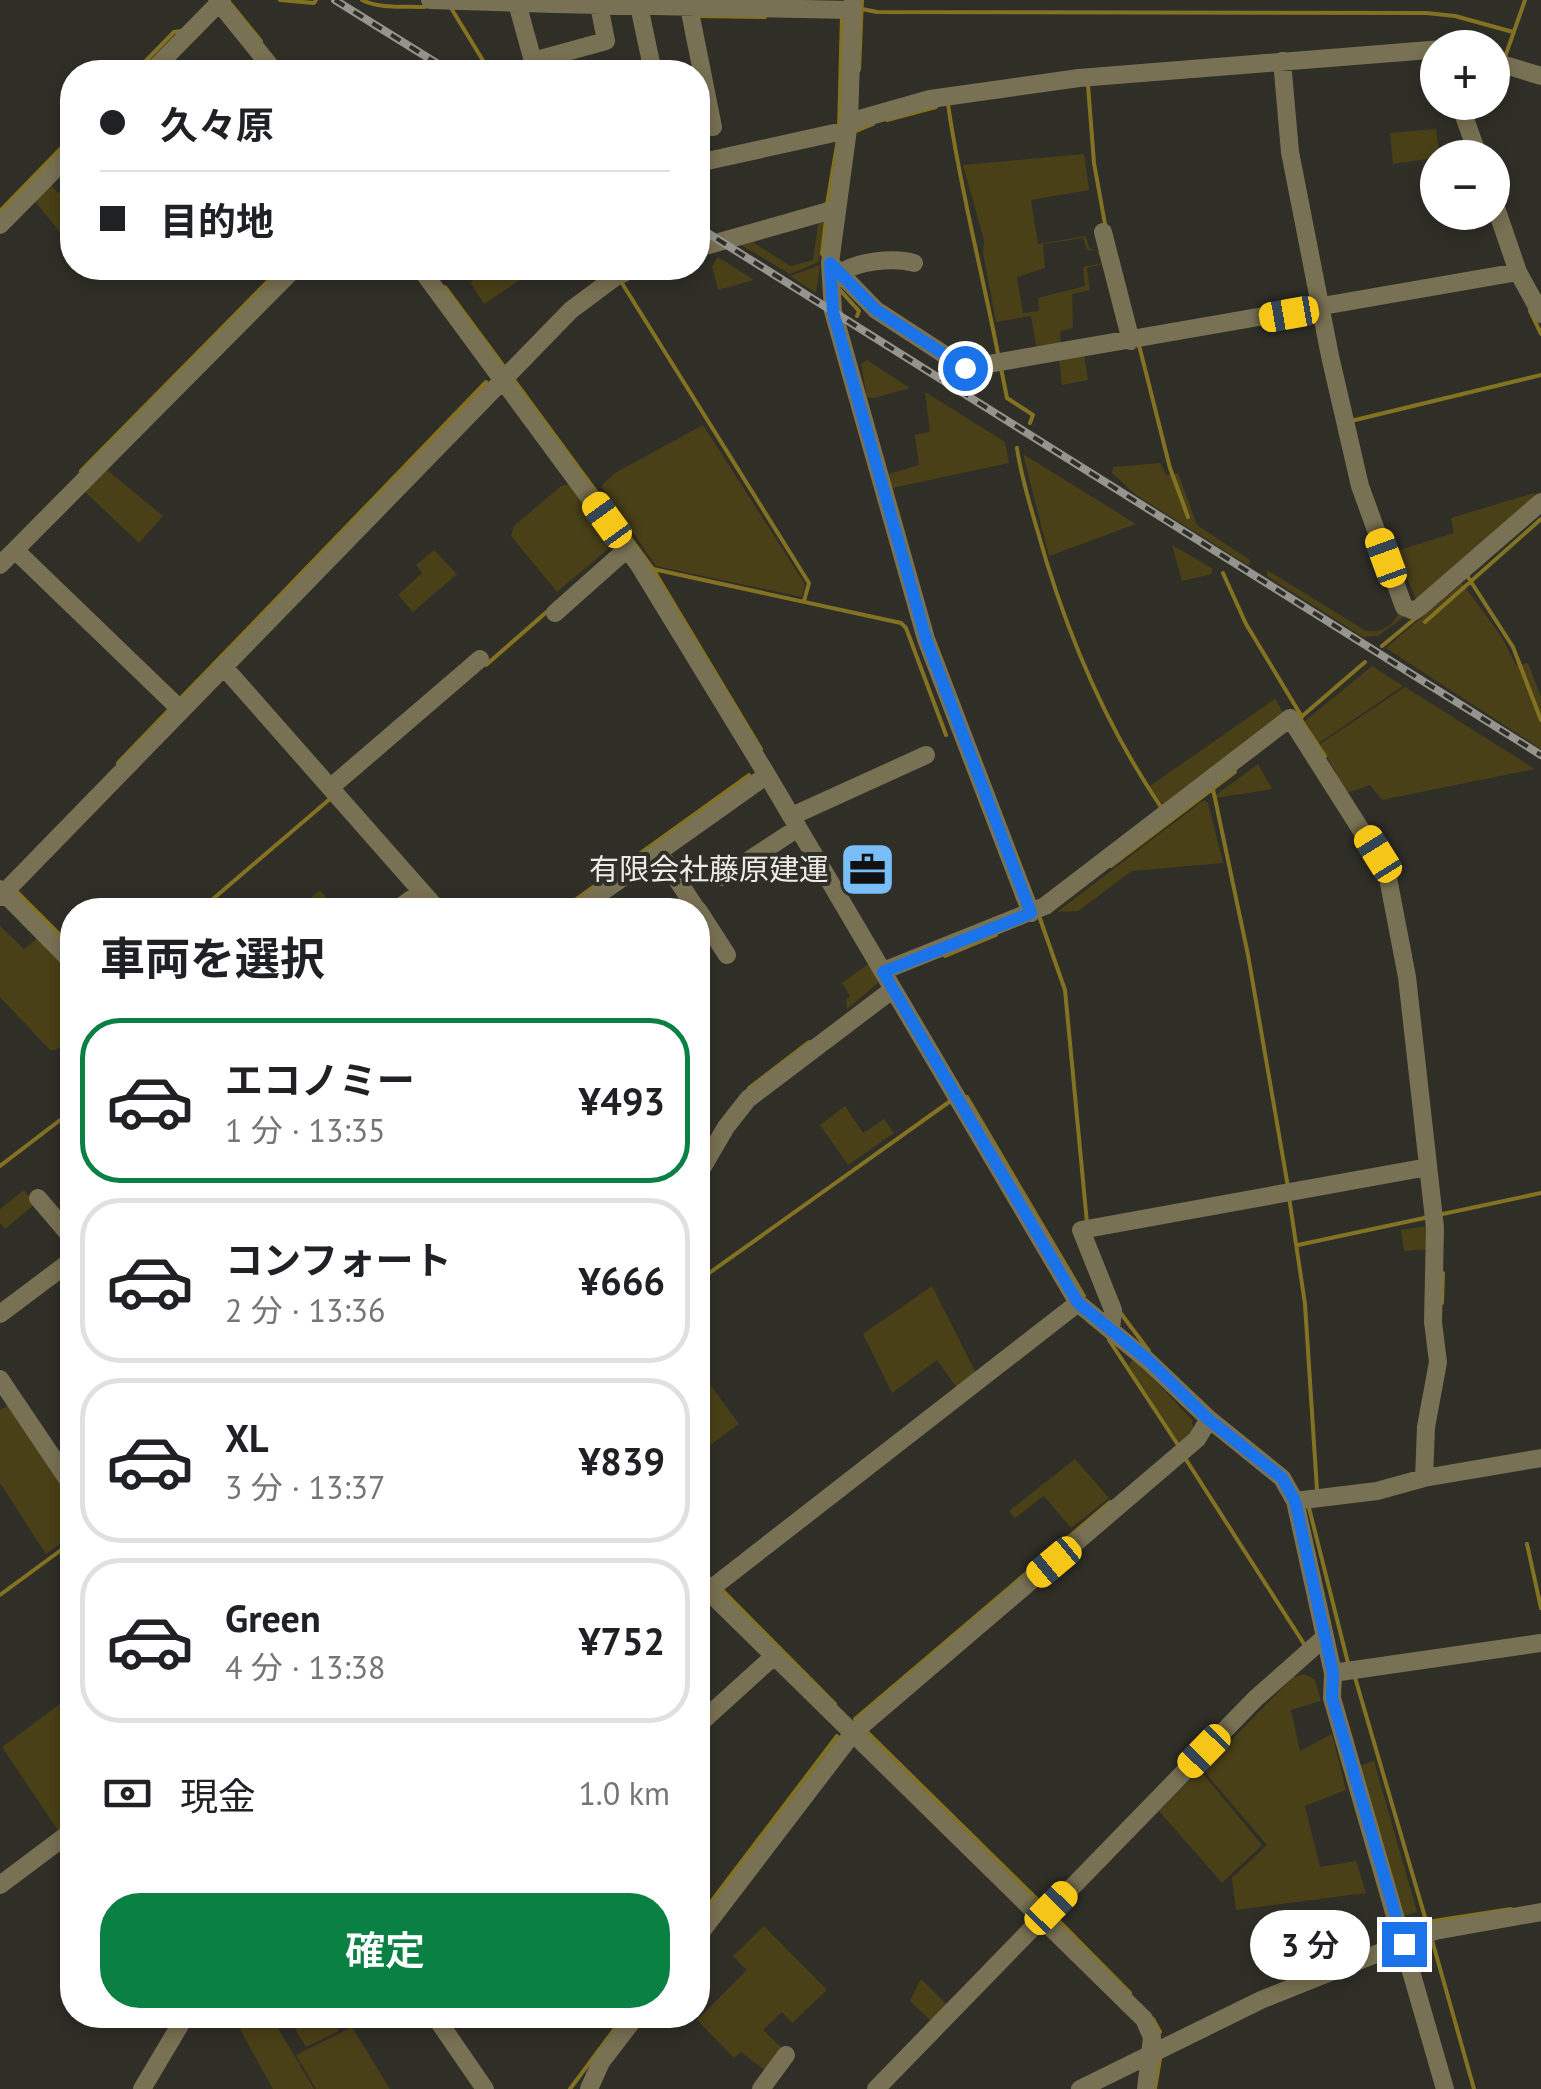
<!DOCTYPE html>
<html lang="ja">
<meta charset="utf-8">
<style>
body{margin:0;font-family:"PT Sans","Noto Sans JP",sans-serif;background:#f6f6f6;color:#202124;height:100vh;display:flex;flex-direction:column;font-size:38px;white-space:nowrap}
*{box-sizing:border-box;margin:0}
p{font-size:32px;color:#757577}
.icon{flex:none;width:55px;height:55px;fill:none;stroke:currentColor;stroke-width:2;stroke-linecap:round;stroke-linejoin:round}
.map{position:relative;flex:1;overflow:hidden}
.details{position:absolute;left:60px;top:898px;width:650px;height:1130px;display:flex;flex-direction:column;background:#fff;border-radius:40px;box-shadow:0 5px 15px #0003}
.details>*{flex:none}
.top-card{position:absolute;left:60px;top:60px;width:650px;height:220px;border-radius:40px;box-shadow:0 5px 15px #0003;display:grid;align-content:center;height:220px;padding:0 40px;background:#fff}
.buttons{position:absolute;left:1420px;top:30px;display:grid;gap:20px}
.buttons a{display:grid;place-items:center;width:90px;height:90px;border-radius:50%;background:#fff;box-shadow:0 5px 15px #0003;font-size:50px}
.end{position:absolute;width:45px;height:45px;margin:-22px;border:12px solid #1a73e8;background:#fff;box-shadow:0 0 0 5px #fff}
.from{border-radius:50%}
.bubble{position:absolute;height:70px;border-radius:35px;background:#fff;box-shadow:0 5px 15px #0003;font-size:32px;font-weight:600;line-height:70px;text-align:center}
.car{position:absolute;width:30px;height:60px;margin:-30px -15px;border-radius:12px;box-shadow:0 0 8px 2px #0007;background:linear-gradient(#f5c518 24%,#345 0 40%,#f5c518 0 76%,#345 0 86%,#f5c518 0)}
.top-card b{display:flex;align-items:center;gap:35px;height:95px;font-size:38px}
.top-card b+b{border-top:2px solid #e0e0e0}
.top-card i{width:25px;height:25px;background:#202124}
ul{padding:0;list-style:none}
li{display:flex;align-items:center;gap:30px;height:165px;margin:0 20px 15px;padding:0 20px;border:5px solid #e0e0e0;border-radius:40px}
li div{flex:1}
li b{display:block;font-size:38px}
li em{font-style:normal;font-weight:600}
li.selected{border-color:#0b8043}
li>.icon{width:90px;height:90px;stroke-width:1.5}
h2{padding:0 40px;font-size:45px;line-height:120px}
.pay{display:flex;align-items:center;gap:25px;height:110px;padding:0 40px;font-size:38px}
.pay p{margin-inline-start:auto}
.action{display:flex;gap:20px;margin-top:auto;padding:20px 40px}
.action a{flex:1;height:115px;border-radius:40px;background:#0b8043;color:#fff;font-size:40px;font-weight:600;line-height:115px;text-align:center}
.map>svg:first-child{display:block}
</style>
<div class="map">
<svg width="1541" height="2089" viewBox="0 0 1541 2089">
<rect width="100%" height="100%" fill="#2f2e27"/>
<path fill="#4a4017" fill-rule="evenodd" d="M1436 129 1440 157 1393 164 1390 133Z
M1084 154 1089 190 1031 200 1038 244 1086 236 1089 248 1103 254 1106 263 1087 268 1090 290 1072 294 1073 328 1060 331 1061 348 1037 351 1031 316 996 322 983 253 984 240 963 165ZM1083 238 1087 250 1096 251 1103 263 1083 267 1085 286 1038 298 1039 311 1023 313 1017 277 1045 268 1043 244Z
M50 183 58 193 66 187 72 195V247L33 199Z
M819 218H824L819 262 790 274 741 245 744 240 756 239 754 243 790 266 813 260Z
M718 257 754 280 718 290 712 266Z
M820 265 816 293 790 276Z
M479 268H538L484 304 470 282 482 273Z
M1084 354 1088 380 1062 385 1059 359Z
M867 360 910 388 874 398 867 397 861 364Z
M925 392 1005 442 1009 463 892 488 889 474 919 465 915 435 930 432Z
M703 425 805 584 802 597 656 566 601 486 615 473Z
M1023 454 1136 524 1049 556Z
M1160 463 1166 475 1178 473 1197 525 1250 560 1249 566 1136 495 1112 473 1113 467Z
M106 469 163 516 139 543 81 488Z
M570 484 614 544 557 592 511 536 514 526 561 486Z
M1534 493 1537 498 1418 604 1396 551 1454 533 1451 518Z
M1172 545 1212 568V574L1182 581Z
M434 550 457 574 413 612 398 595 422 573 416 565Z
M1267 570 1366 631C1386 633 1395 624 1401 606L1405 616 1378 636 1363 637 1267 576Z
M1462 583 1501 636 1516 665 1528 663 1541 697V749L1386 648Z
M1372 666 1403 686 1319 743 1305 721Z
M1405 687 1535 769 1382 800 1370 785 1347 793 1320 744Z
M1275 699 1285 715 1164 807 1150 786Z
M1258 764 1272 789 1216 798V795Z
M1204 800 1208 803 1223 863 1132 871 1078 911 1057 912Z
M320 890 335 908 297 910Z
M0 926 24 949 38 938 72 974V1034L56 1050H50L0 997Z
M868 964 878 978V983L847 1009 846 1000 850 996 842 983Z
M845 1106 863 1133 884 1119 894 1133 848 1165 820 1125Z
M24 1190 35 1204 5 1229 0 1223V1209Z
M1428 1226V1249L1404 1251 1401 1230Z
M932 1286 978 1377 959 1391 937 1360 892 1393 863 1334Z
M1134 1358 1192 1420 1193 1430 1181 1446 1128 1366Z
M698 1368 739 1424 698 1454Z
M12 1403 72 1493V1535L46 1554 0 1483V1410Z
M1075 1459 1109 1498 1071 1528 1044 1496 1015 1518 1009 1511Z
M1305 1674 1315 1680 1321 1701 1291 1710 1300 1751 1332 1734 1346 1790 1305 1806 1320 1867 1356 1861 1366 1893 1236 1910 1232 1878 1267 1845 1208 1776 1205 1767 1293 1677Z
M72 1695V1826L61 1835 2 1747Z
M1374 1761 1417 1912 1399 1917 1356 1767Z
M1200 1770 1262 1845 1222 1883 1159 1811Z
M764 1926 827 1990 792 2023 782 2012 763 2030 783 2049 766 2071 741 2052 734 2058 697 2020 747 1970 733 1956Z
M921 1979 949 2007 934 2024 910 2001Z
M232 2015H270L314 2089H273Z
M287 2015H327L339 2031 306 2047Z
M352 2027 390 2089H316L296 2055Z"/>
<g fill="none" stroke-linecap="round" stroke-linejoin="round">
<path stroke="#847223" stroke-width="4" d="M280 0 314 3 316 0
M362 0C379 9 406 6 425 7
M230 3 261 41
M451 8 490 72
M862 9 877 12 1426 13 1455 16 1513 32
M695 16 765 17
M1432 54 1438 68
M1505 57 1525 0
M859 70 862 0
M135 72 174 32 181 31
M1088 85 1094 163 1105 224
M948 104C960 189 982 271 998 354
M887 120 936 107
M839 130 842 15
M856 131 873 124
M827 204 838 139
M0 211 72 137
M824 255 822 254 826 219
M620 280 809 583 804 601
M445 287 505 368
M839 289 859 311 857 316
M1530 311 1541 334
M1139 345 1170 468 1188 517
M1001 368 1007 398 1033 415 1030 423
M514 380 653 569 761 749
M1351 421 1541 375
M1017 448C1021 476 1029 502 1037 529 1064 627 1104 723 1161 807
M81 471 281 268
M653 569 901 623 906 628 946 735
M1223 573 1246 624 1302 717
M1466 574 1513 647 1541 720
M1425 622 1541 519
M1382 646 1417 617
M486 665 550 609
M181 698 486 382
M1300 718 1325 756
M1300 718 1365 662
M118 763 170 709
M1213 789 1248 955 1288 1187
M1111 866 1235 772
M14 889 72 947
M200 910 331 798
M561 910 749 775
M1038 913 1065 990 1087 1223
M945 956 996 935
M749 1088 809 1042
M967 1097 1084 1296
M0 1166 72 1111
M1289 1197 1305 1304 1317 1490
M1438 1215 1541 1193
M1298 1245 1429 1217
M698 1281 949 1102
M1442 1303 1443 1273
M1119 1311 1149 1351
M1109 1340 1180 1448
M1185 1458 1306 1647
M1309 1508 1348 1663
M1527 1544 1541 1608
M698 1566 712 1581
M719 1587 835 1704
M0 1595 72 1542
M1354 1674 1427 1924
M855 1719 1110 1502
M865 1730 1046 1908
M1052 1914 1130 1993
M698 1919 837 1736
M1427 1922 1511 1909
M1432 1940 1474 2089
M1153 2019 1160 2032
M570 2089 625 2015
M1155 2089 1160 2059"/>
<path stroke="#797153" stroke-width="18" d="M217 0 275 72
M430 0 554 4
M546 0 554 4 852 10
M853 0 849 122 830 263 876 310 965 368 1518 272
M517 3 533 61 606 41 599 5
M639 6 653 72
M689 7 713 127
M1282 61 1290 152 1330 356 1360 486 1404 607 1414 611 1420 607 1541 502
M1492 61 1541 76
M151 72 222 0
M1459 102 1479 158
M849 122 930 99 1079 78 1455 48
M698 163 834 133 847 135
M1492 196 1518 272 1541 314
M0 225 72 152
M1103 232 1131 341
M698 248 836 209
M830 263 833 311 926 639 1031 913
M420 268 639 565 767 775 1078 1303 1148 1361 1209 1419 1282 1478 1295 1501 1333 1673 1332 1698 1445 2089
M839 274C856 261 894 257 914 263
M0 565 15 550
M555 613 627 549
M223 666 438 910
M181 710 15 550 295 268
M331 787 480 659
M792 816 926 755
M659 852 697 910
M723 877 798 828
M0 889 72 962
M0 897 571 310 614 278 634 268
M396 910 421 892
M577 910 767 775
M698 910 727 955
M883 971 1045 906 1290 718 1377 855 1388 878 1407 977 1435 1228 1433 1322 1438 1362 1426 1427 1424 1478
M698 1175 726 1127 748 1099 892 990
M38 1198 72 1238
M0 1314 72 1260
M1111 1329 1113 1310 1081 1230 1428 1167
M0 1379 72 1486
M1295 1501 1377 1491 1424 1478 1541 1458
M698 1581 1144 2019 1152 2037 1146 2089
M708 1591 1078 1303
M1333 1673 1541 1643
M698 1725 774 1656
M0 1885 72 1831
M698 1936 853 1733 1197 1439 1209 1419
M434 2015 485 2089
M142 2089 186 2015
M589 2089 601 2062 637 2015
M761 2089 786 2055
M876 2089 1255 1699 1325 1637
M1080 2089 1261 2000 1411 1940 1435 1931 1541 1912"/>
<defs>
<path id="rail" d="M335 0 451 72
M698 227 1541 755"/>
</defs>
<use href="#rail" stroke="#95948f" stroke-width="8"/>
<use href="#rail" stroke="#2f2e27" stroke-width="4" stroke-dasharray="11" stroke-linecap="butt"/>
</g>
<g fill="none" stroke-linecap="round" stroke-linejoin="round">
<path stroke="#1a73e8" stroke-width="12" d="M965 368 876 310 830 263 833 312 926 639 1031 913 883 972 1078 1303 1148 1360 1208 1419 1272 1470 1282 1478 1295 1501 1333 1673 1332 1698 1404 1944"/>
</g>
<defs>
<symbol id="office-square" viewBox="-11 -11 22 22"><rect x="-9" y="-9" width="18" height="18" rx="4" fill="#7abef8" stroke="#2f2e27"/><path d="M-6-3h4V-5.5h4V-3h4V5H-6ZM-1-4.5V-3h2v-1.5ZM-6 0V1H6V0Z" fill="#111"/></symbol>
</defs>
<g fill-rule="evenodd">
<use href="#office-square" x="836" y="838" width="63" height="63"/>
</g>
<g text-anchor="middle" stroke-width="8" stroke-linejoin="round" paint-order="stroke">
<g font-size="30" fill="#ecebe7" stroke="#2f2e27" text-anchor="end">
<text x="829" y="880">有限会社藤原建運</text>
</g>
</g>
</svg>
<div class="buttons">
<a>+</a>
<a>−</a>
</div>
<i class="end from" style="left:965px;top:368px"></i>
<i class="end" style="left:1404px;top:1944px"></i>
<div class="bubble" style="left:1250px;top:1910px;width:120px">3 分</div>
<i class="car" style="left:1289px;top:314px;rotate:260deg"></i>
<i class="car" style="left:607px;top:520px;rotate:324deg"></i>
<i class="car" style="left:1386px;top:558px;rotate:340deg"></i>
<i class="car" style="left:1378px;top:854px;rotate:328deg"></i>
<i class="car" style="left:1054px;top:1562px;rotate:230deg"></i>
<i class="car" style="left:1204px;top:1751px;rotate:224deg"></i>
<i class="car" style="left:1051px;top:1908px;rotate:44deg"></i>
<div class="top-card">
<b><i class="from"></i>久々原</b>
<b><i></i>目的地</b>
</div>
<section class="details">
<h2>車両を選択</h2>
<ul>
<li class="selected"><svg class="icon" aria-label="car" viewBox="0 0 24 24"><path d="M5 17H2v-5l4-1 3-4h7l3 4 3 1v5h-3M9 17h6M6 11h13"/><circle cx="7" cy="17" r="2"/><circle cx="17" cy="17" r="2"/></svg><div><b>エコノミー</b><p>1 分 · 13:35</p></div><em>¥493</em></li>
<li><svg class="icon" aria-label="car" viewBox="0 0 24 24"><path d="M5 17H2v-5l4-1 3-4h7l3 4 3 1v5h-3M9 17h6M6 11h13"/><circle cx="7" cy="17" r="2"/><circle cx="17" cy="17" r="2"/></svg><div><b>コンフォート</b><p>2 分 · 13:36</p></div><em>¥666</em></li>
<li><svg class="icon" aria-label="car" viewBox="0 0 24 24"><path d="M5 17H2v-5l4-1 3-4h7l3 4 3 1v5h-3M9 17h6M6 11h13"/><circle cx="7" cy="17" r="2"/><circle cx="17" cy="17" r="2"/></svg><div><b>XL</b><p>3 分 · 13:37</p></div><em>¥839</em></li>
<li><svg class="icon" aria-label="car" viewBox="0 0 24 24"><path d="M5 17H2v-5l4-1 3-4h7l3 4 3 1v5h-3M9 17h6M6 11h13"/><circle cx="7" cy="17" r="2"/><circle cx="17" cy="17" r="2"/></svg><div><b>Green</b><p>4 分 · 13:38</p></div><em>¥752</em></li>
</ul>
<div class="pay"><svg class="icon" aria-label="cash" viewBox="0 0 24 24"><path d="M3 7h18v10H3z"/><circle cx="12" cy="12" r="2"/></svg>現金<p>1.0 km</p></div>
<div class="action"><a>確定</a></div>
</section>
</div>
